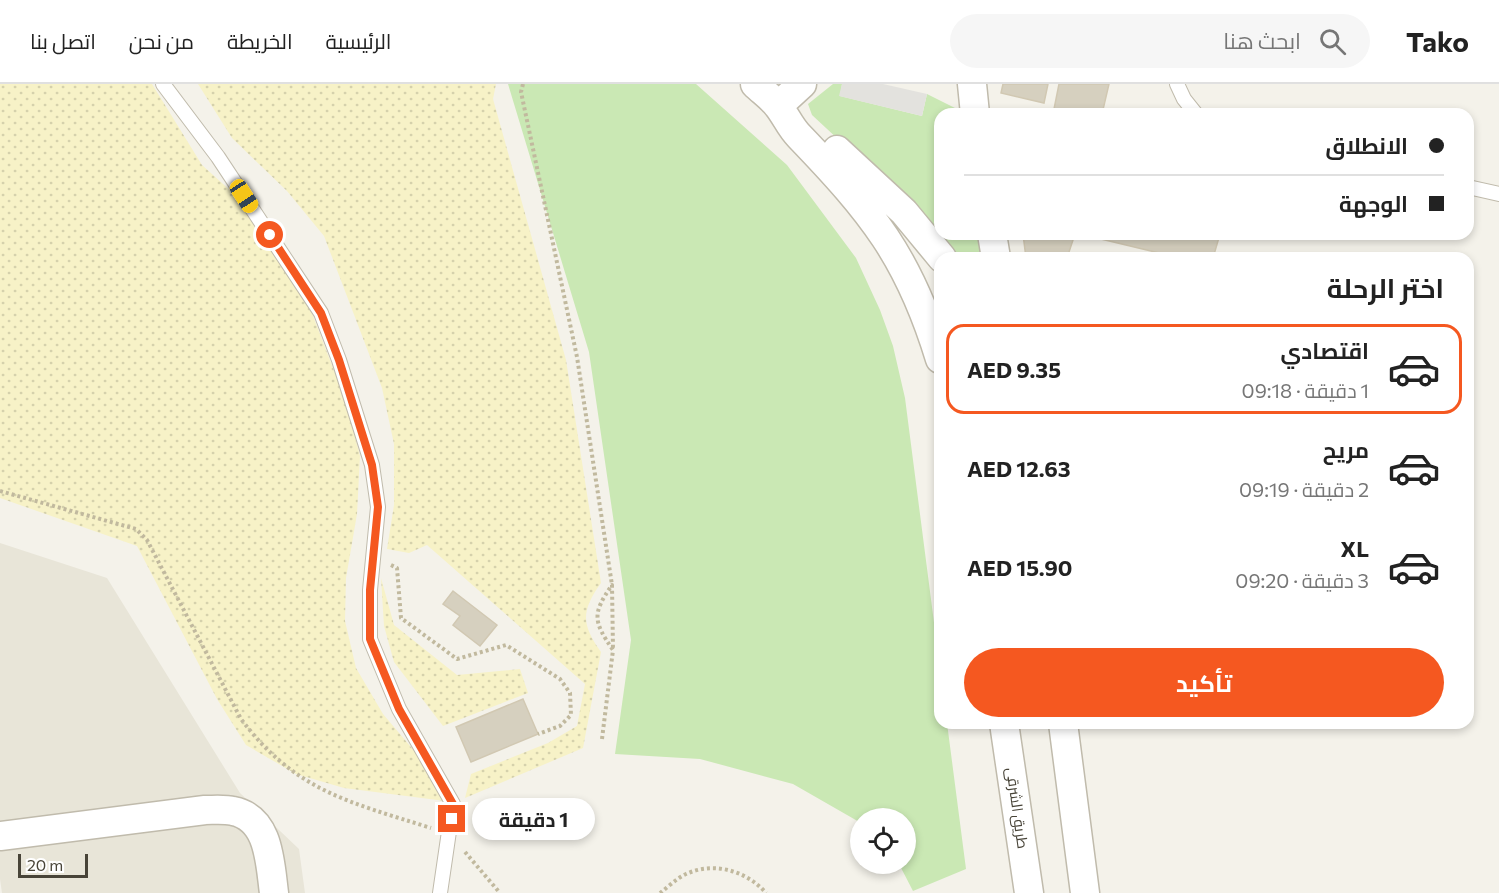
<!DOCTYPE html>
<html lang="ar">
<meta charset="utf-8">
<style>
body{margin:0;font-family:Commissioner,Cairo,sans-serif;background:#f6f6f6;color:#222;direction:rtl;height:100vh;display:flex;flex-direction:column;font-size:22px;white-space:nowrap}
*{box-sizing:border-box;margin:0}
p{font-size:20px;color:#767676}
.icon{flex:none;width:33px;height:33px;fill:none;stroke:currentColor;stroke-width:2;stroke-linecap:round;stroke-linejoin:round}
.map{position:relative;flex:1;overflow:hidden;direction:ltr}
.sheet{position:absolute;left:934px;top:168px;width:540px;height:477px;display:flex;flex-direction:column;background:#fff;border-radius:18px;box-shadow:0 3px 9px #0003;direction:rtl}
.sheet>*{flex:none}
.banner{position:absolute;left:934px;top:24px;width:540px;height:132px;border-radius:18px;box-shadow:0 3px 9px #0003;direction:rtl;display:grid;align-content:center;height:132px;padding:0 30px;background:#fff}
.controls{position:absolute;left:850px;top:724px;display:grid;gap:12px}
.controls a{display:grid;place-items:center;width:66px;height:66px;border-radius:50%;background:#fff;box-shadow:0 3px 9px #0003;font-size:30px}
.scale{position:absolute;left:18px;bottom:15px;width:70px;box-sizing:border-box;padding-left:6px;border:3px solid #484438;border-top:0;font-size:16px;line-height:21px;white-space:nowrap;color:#484438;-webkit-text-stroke:4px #fff;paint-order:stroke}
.end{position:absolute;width:27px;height:27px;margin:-14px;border:8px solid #f55820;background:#fff;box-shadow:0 0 0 3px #fff}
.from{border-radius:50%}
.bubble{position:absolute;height:42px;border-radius:21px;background:#fff;box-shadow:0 3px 9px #0003;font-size:20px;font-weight:700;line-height:42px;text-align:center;direction:rtl}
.car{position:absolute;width:18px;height:36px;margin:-18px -9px;border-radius:8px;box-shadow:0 0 4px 2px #0007;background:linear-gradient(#f5c518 24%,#345 0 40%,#f5c518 0 76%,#345 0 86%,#f5c518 0)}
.banner b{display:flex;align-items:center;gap:21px;height:57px;font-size:22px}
.banner b+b{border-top:2px solid #e0e0e0}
.banner i{width:15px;height:15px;background:#222}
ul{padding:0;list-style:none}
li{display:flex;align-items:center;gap:18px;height:90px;margin:0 12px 9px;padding:0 18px;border:3px solid transparent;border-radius:18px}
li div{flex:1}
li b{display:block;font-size:22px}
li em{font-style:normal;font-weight:700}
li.selected{border-color:#f55820}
li>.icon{width:54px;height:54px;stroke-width:1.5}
h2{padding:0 30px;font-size:27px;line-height:72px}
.cta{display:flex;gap:12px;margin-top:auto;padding:12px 30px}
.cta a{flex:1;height:69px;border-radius:36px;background:#f55820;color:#fff;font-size:24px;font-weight:700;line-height:69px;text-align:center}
header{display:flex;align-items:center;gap:36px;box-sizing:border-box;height:84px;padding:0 30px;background:#fff;border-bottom:2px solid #e0e0e0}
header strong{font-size:28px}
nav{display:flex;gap:33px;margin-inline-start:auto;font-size:21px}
.search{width:420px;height:54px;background:#f6f6f6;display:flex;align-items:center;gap:15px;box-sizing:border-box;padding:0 21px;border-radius:33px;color:#767676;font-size:22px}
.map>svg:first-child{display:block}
</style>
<header>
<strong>Tako</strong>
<div class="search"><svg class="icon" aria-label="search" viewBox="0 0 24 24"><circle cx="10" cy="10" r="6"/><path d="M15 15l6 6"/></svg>ابحث هنا</div>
<nav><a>الرئيسية</a><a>الخريطة</a><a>من نحن</a><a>اتصل بنا</a></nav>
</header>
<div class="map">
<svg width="1499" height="809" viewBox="0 0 1499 809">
<defs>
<pattern id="sand-dots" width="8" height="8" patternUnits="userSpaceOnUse" patternTransform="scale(1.5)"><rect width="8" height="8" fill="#f7f2c7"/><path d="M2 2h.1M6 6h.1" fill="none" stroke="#d5d1ac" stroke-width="1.8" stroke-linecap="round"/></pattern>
</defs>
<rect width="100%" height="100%" fill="#f4f2ea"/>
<path fill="#e8e5d8" d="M0 459 107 494 240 709 299 765 305 809H2L0 795Z"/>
<path fill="#cae8b4" d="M508 0H696L787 81 856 174 880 226 893 262 905 314 940 585V639H947L966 785 913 807 899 780H906V735H861V739L793 700 700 675 615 670 631 556 589 268Z
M833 0H842L840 12 922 32 927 10 957 25 960 30H940V150H979L983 174H957L938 148 812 31 808 20Z"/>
<path fill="url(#sand-dots)" d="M0 0H152L202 81 263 136 292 177 346 318 360 372 357 430 346 494 345 537 356 584 383 630 433 689 445 717 344 704 296 690 246 661 217 615 137 462 0 414Z
M198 0H496L493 15 566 276 601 499C581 527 581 540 601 568L583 664 465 714 471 690 548 659 577 642 585 600 427 461 409 469 387 465 394 421V360L382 304 324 152 287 107 232 54Z
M381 494 394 541 457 591 520 585 528 609 443 642 394 578 384 542Z"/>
<path fill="#e3e2de" d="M842 0H883L927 10 922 32 839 12Z"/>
<path fill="#d6d0bf" stroke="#d1c8b2" stroke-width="1.5" d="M1003 0H1048L1044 19 1001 9Z
M1059 0H1109L1102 30H1053Z
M1023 150H1075L1067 174H1026Z
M1080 150H1220L1213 174H1180Z
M453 507 497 541 480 562 453 541 460 532 443 520Z
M523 615 538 650 471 678 456 643Z"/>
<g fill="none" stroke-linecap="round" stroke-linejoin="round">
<defs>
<path id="service" d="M163 0 218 73 321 229 339 276 372 381 378 423 370 506V555L399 625 453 720 440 809
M1177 0 1184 15 1196 30
M1468 103 1499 110"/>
<path id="minor" d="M755 0C762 7 772 14 778 22 786 32 790 43 799 52 872 128 909 173 940 275
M972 0 975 30
M778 22 802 0
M837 66 904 128 942 174
M992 150 996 174
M1004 639 1029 809
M1063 639 1085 809
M0 752 205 726C214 726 225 725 233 727 270 734 270 780 274 809"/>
</defs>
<use href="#service" stroke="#c0bbac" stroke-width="16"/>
<use href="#minor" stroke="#c0bbac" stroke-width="31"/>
<path stroke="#c1b99e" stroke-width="4" stroke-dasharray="3 3" stroke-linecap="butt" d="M523 0 521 8 577 273 612 501
M0 407 136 445 147 456 241 635C295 707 349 718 431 744
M391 481 397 484 401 534 457 575 506 561 560 595 570 609 571 631 560 642 538 650
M602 655 613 566C593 537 592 530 612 501L613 566
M465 768 500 809
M660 809C668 803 677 794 686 790 714 777 747 787 766 809"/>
<use href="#service" stroke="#fff" stroke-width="14"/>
<use href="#minor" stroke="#fff" stroke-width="28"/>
</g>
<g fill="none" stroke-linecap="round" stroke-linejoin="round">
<path stroke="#f55820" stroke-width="8" d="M270 151 321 229 339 276 372 381 378 423 370 506V555L399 625 453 720 452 735"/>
</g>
<g text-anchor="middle" stroke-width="6" stroke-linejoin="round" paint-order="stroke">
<g font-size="15" fill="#484438" stroke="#fff">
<text transform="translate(1017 724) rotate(82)" y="5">طريق الشرقى</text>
</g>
</g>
</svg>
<div class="controls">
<a><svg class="icon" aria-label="locate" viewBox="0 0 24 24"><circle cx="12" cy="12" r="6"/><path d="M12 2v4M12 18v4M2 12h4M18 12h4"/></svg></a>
</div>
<div class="scale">20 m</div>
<i class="end from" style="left:270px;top:151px"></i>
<i class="end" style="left:452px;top:735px"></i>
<div class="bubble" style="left:472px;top:714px;width:123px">1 دقيقة</div>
<i class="car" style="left:244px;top:112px;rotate:147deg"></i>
<div class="banner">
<b><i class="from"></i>الانطلاق</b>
<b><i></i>الوجهة</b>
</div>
<section class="sheet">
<h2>اختر الرحلة</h2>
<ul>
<li class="selected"><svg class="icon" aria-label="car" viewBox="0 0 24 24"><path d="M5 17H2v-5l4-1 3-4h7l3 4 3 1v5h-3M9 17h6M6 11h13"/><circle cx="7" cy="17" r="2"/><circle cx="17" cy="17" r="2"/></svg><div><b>اقتصادي</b><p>1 دقيقة · 09:18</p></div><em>AED 9.35</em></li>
<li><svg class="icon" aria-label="car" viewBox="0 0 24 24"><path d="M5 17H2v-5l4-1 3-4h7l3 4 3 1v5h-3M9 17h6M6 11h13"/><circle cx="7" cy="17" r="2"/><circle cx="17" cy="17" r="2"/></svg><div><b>مريح</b><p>2 دقيقة · 09:19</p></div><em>AED 12.63</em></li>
<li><svg class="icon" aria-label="car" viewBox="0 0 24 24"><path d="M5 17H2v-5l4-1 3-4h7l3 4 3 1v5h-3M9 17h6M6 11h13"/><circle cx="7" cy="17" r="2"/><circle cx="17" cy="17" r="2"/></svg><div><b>XL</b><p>3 دقيقة · 09:20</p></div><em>AED 15.90</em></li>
</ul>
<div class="cta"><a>تأكيد</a></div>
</section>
</div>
